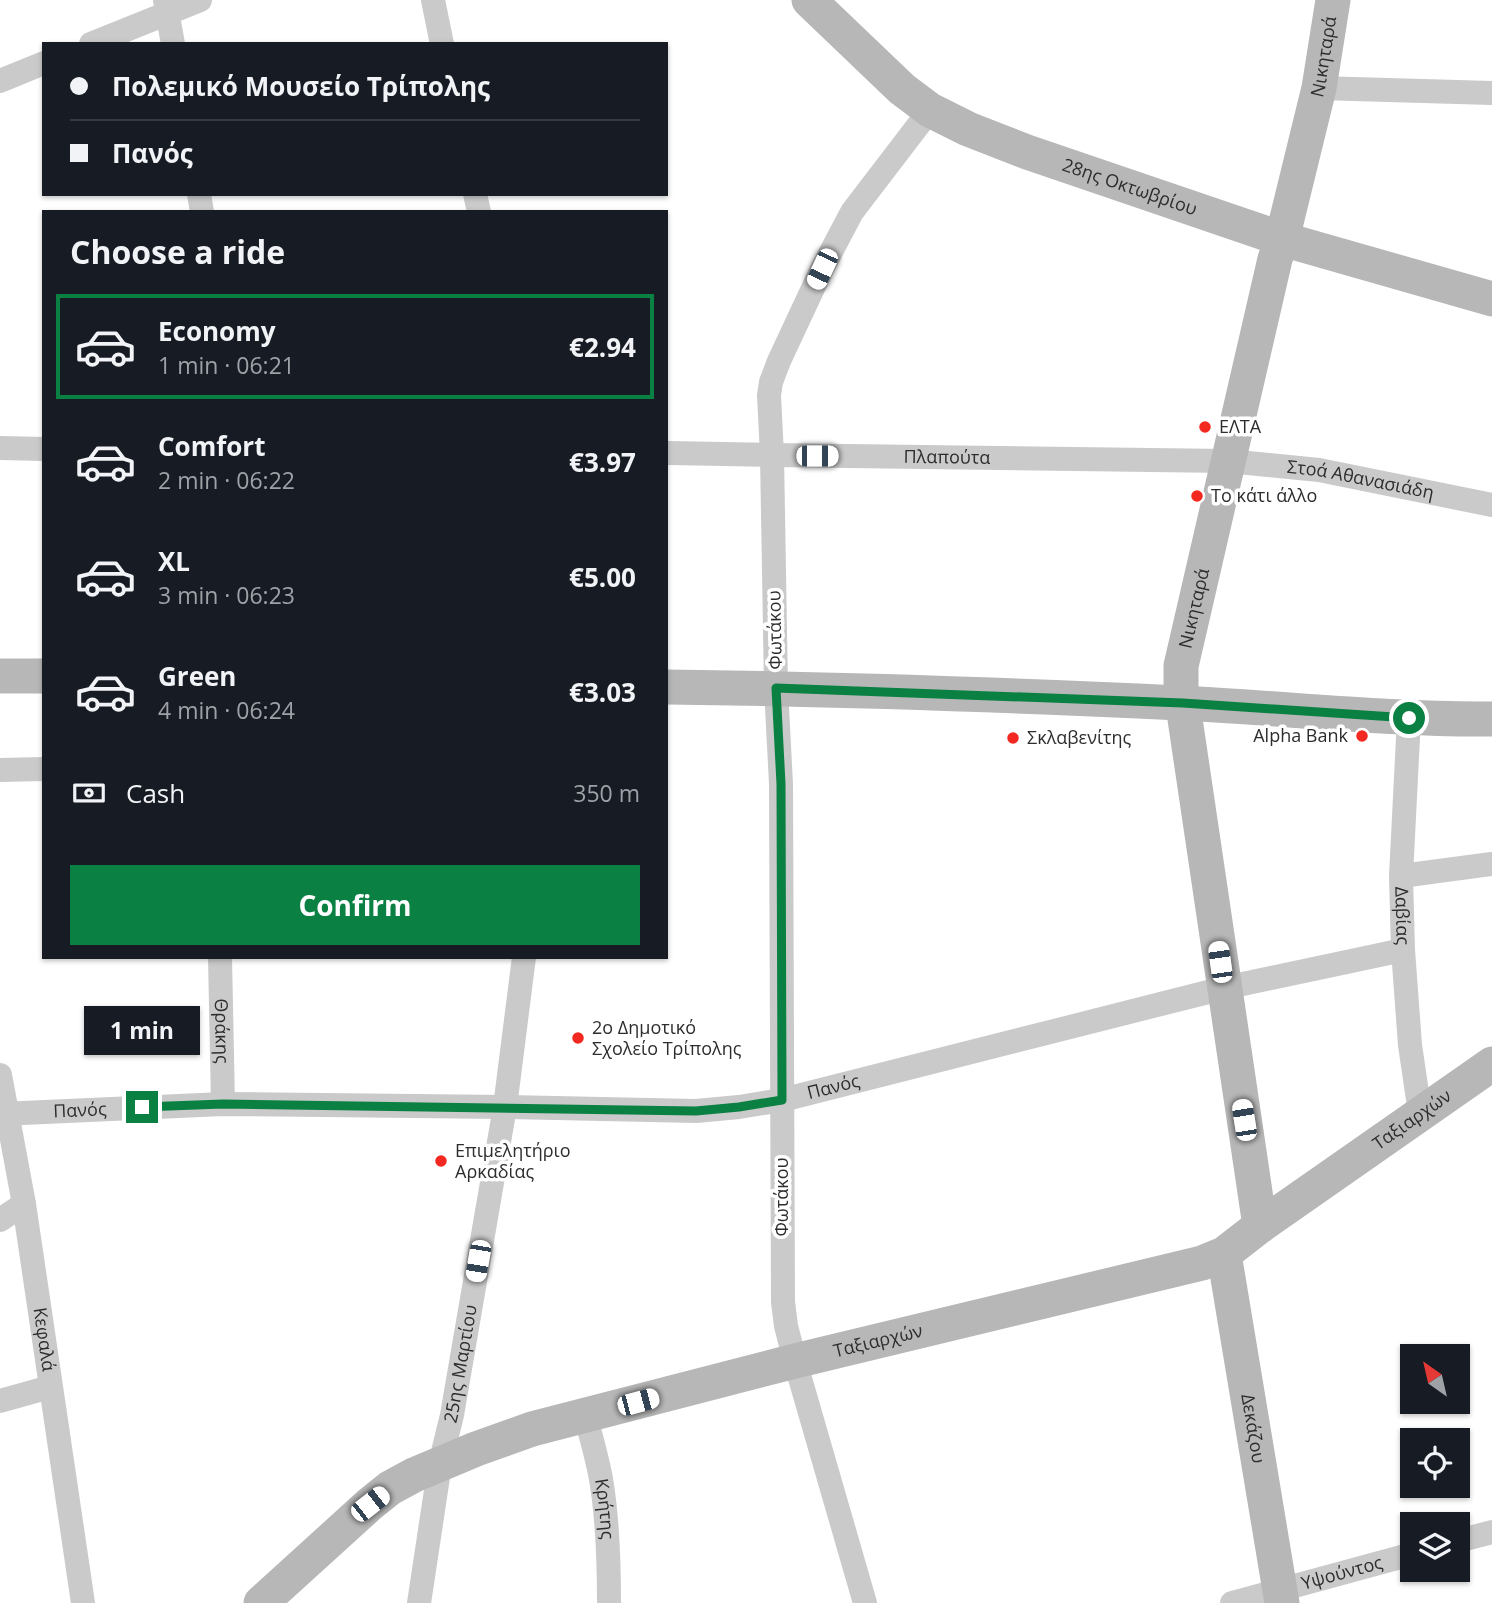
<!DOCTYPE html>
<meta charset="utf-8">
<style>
body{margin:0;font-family:"Open Sans",sans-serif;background:#242831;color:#f1f3f6;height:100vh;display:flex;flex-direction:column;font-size:26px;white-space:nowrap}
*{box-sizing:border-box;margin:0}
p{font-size:23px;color:#9ea1a6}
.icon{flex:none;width:38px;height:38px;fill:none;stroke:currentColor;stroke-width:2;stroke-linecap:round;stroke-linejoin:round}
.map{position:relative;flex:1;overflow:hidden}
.panel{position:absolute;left:42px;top:210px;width:626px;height:749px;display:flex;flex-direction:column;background:#171b24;border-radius:0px;box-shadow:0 2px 5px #0004}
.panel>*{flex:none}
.banner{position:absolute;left:42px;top:42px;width:626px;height:154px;border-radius:0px;box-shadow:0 2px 5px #0004;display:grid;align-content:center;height:154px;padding:0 28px;background:#171b24}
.needle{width:46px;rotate:326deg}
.fabs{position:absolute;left:1400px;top:1344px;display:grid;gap:14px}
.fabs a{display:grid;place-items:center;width:70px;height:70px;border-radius:0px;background:#171b24;box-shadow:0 2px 5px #0004;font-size:35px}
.end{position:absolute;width:32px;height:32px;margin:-16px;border:9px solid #0b8043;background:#fff;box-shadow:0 0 0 4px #fff}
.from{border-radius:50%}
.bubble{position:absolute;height:49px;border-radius:0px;background:#171b24;box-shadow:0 2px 5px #0004;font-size:23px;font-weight:700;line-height:49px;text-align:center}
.car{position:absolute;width:21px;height:42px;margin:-21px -10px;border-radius:9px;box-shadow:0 0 5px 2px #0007;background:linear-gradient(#fff 24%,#345 0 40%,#fff 0 76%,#345 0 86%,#fff 0)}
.banner b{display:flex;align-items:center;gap:24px;height:66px;font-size:26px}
.banner b+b{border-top:2px solid #363941}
.banner i{width:18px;height:18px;background:#f1f3f6}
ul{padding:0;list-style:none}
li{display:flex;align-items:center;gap:21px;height:105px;margin:0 14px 10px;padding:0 14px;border:4px solid transparent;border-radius:0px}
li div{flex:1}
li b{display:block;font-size:26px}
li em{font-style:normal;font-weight:700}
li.selected{border-color:#0b8043}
li>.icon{width:63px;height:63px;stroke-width:1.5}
h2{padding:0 28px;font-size:32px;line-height:84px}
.pay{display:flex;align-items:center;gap:18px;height:77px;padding:0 28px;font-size:26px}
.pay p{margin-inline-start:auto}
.primary-button{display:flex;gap:14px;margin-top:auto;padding:14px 28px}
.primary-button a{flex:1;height:80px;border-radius:0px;background:#0b8043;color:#fff;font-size:28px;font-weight:700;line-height:80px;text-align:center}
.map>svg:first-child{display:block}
</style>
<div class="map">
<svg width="1492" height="1603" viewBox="0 0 1492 1603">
<rect width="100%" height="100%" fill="#fff"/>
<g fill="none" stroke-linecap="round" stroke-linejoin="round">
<g stroke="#cacaca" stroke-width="24">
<path d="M165 0 173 44"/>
<path d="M433 0 442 44"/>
<path d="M91 44 200 0"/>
<path d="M0 81 44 63"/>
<path d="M1319 88 1492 93"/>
<path d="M199 194 202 212"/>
<path d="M475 194 479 212"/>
<path d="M0 448 44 449"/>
<path id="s1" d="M667 453 772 455 1228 461 1319 470 1492 505"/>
<path id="s2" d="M1409 718 1401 876 1403 950 1410 1045 1420 1113"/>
<path d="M0 770 44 769"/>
<path d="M1401 876 1492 864"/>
<path id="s3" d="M220 957 223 1104"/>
<path id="s4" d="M0 1075 24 1204 83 1603"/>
<path id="s5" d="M0 1114 223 1104 505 1107 696 1111 739 1107 782 1100 1224 988 1403 950"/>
<path d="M0 1220 24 1204"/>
<path d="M0 1401 50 1387"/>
<path id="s6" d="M585 1415C591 1436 597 1457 601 1479 608 1520 609 1561 609 1603"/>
<path d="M1458 1541 1492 1532"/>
<path id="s7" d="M419 1603 440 1464 452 1415 505 1107 524 957"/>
<path d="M865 1603 795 1361 786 1326 783 1302 781 784 776 688 772 455 769 395 771 382 779 361 822 269 852 212 930 110"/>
<path id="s8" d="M1232 1603 1412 1554"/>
</g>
<g stroke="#b7b7b7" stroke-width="35">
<path id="s9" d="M809 0 902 89 930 110 968 129 1027 152 1282 239 1492 299"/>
<path d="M0 676H44"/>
<path d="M667 687C838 689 1009 695 1180 703 1284 708 1388 720 1492 719"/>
<path id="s10" d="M1260 1226 1181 692V666L1275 259 1282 239 1319 88 1333 0"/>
<path id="s11" d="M1224 1254 1282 1603"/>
<path id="s12" d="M261 1603 370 1504 390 1488 414 1475 476 1449 532 1429 795 1361 1202 1263 1224 1254 1260 1226 1492 1064"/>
</g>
</g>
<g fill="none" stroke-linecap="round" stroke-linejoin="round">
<path stroke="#0b8043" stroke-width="9" d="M142 1107 223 1104 696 1111 739 1107 782 1100 781 784 776 688 1183 703 1409 718"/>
</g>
<g fill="#f32820" stroke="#fff" stroke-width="2.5">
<circle cx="1205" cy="427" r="7"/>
<circle cx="1197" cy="496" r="7"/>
<circle cx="1362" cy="736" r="7"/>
<circle cx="1013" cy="738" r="7"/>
<circle cx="578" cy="1038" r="7"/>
<circle cx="441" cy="1161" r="7"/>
</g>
<g text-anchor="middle" stroke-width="7" stroke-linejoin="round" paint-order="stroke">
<g font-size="18" fill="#2d2d2d" stroke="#fff">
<text dy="6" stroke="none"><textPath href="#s10" startOffset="1192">Νικηταρά</textPath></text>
<text dy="6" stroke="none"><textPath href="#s9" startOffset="378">28ης Οκτωβρίου</textPath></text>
<text dy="6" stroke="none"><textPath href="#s1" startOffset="280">Πλαπούτα</textPath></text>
<text dy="6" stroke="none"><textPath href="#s1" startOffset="695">Στοά Αθανασιάδη</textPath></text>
<text dy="6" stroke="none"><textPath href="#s10" startOffset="625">Νικηταρά</textPath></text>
<text transform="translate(775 630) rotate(-91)" y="6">Φωτάκου</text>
<text dy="6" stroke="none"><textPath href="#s2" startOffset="198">Δαβίας</textPath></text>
<text dy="6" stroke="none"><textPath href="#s3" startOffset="74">Θράκης</textPath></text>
<text dy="6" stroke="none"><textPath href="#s5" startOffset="836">Πανός</textPath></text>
<text dy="6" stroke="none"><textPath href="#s5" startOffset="80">Πανός</textPath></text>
<text dy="6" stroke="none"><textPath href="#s12" startOffset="1272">Ταξιαρχών</textPath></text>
<text transform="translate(782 1197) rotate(-90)" y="6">Φωτάκου</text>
<text dy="6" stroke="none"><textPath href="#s4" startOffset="268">Κεφαλά</textPath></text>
<text dy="6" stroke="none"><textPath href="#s12" startOffset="684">Ταξιαρχών</textPath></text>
<text dy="6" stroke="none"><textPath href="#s7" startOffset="243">25ης Μαρτίου</textPath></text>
<text dy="6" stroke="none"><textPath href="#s11" startOffset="177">Δεκάζου</textPath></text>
<text dy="6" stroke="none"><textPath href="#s6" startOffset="96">Κρήτης</textPath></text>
<text dy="6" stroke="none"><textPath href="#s8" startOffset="114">Υψούντος</textPath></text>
</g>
<g font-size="18" fill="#2d2d2d" stroke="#fff" text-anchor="start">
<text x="1219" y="433">ΕΛΤΑ</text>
<text x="1211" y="502">Το κάτι άλλο</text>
<text x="1348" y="742" text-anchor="end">Alpha Bank</text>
<text x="1027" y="744">Σκλαβενίτης</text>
<text x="592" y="1034">2ο Δημοτικό<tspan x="592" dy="21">Σχολείο Τρίπολης</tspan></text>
<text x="455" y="1157">Επιμελητήριο<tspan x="455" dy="21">Αρκαδίας</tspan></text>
</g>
</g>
</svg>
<div class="fabs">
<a><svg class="needle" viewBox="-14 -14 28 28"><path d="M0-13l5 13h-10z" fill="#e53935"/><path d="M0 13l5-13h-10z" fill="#9ea1a6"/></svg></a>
<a><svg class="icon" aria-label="locate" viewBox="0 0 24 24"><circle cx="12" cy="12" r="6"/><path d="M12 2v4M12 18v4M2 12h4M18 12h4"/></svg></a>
<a><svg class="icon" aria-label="layers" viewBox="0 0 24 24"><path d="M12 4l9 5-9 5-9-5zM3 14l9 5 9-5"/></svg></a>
</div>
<i class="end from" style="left:1409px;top:718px"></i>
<i class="end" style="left:142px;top:1107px"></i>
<div class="bubble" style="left:84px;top:1006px;width:116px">1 min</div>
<i class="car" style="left:822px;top:269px;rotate:205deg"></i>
<i class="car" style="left:817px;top:456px;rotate:90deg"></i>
<i class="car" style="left:1220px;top:962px;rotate:352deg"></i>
<i class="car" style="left:1244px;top:1120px;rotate:351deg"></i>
<i class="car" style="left:478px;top:1261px;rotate:190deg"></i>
<i class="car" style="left:638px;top:1402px;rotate:75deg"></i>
<i class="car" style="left:370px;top:1504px;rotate:52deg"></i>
<div class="banner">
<b><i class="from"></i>Πολεμικό Μουσείο Τρίπολης</b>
<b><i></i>Πανός</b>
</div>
<section class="panel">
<h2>Choose a ride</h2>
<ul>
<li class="selected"><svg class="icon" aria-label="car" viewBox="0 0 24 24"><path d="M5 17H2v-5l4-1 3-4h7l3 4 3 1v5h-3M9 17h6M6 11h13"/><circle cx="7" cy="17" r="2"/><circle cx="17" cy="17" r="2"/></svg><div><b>Economy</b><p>1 min · 06:21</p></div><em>€2.94</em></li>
<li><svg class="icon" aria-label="car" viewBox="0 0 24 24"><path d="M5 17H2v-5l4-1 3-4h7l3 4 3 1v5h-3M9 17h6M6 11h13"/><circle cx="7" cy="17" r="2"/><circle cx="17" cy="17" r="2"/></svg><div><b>Comfort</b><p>2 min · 06:22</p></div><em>€3.97</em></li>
<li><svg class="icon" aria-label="car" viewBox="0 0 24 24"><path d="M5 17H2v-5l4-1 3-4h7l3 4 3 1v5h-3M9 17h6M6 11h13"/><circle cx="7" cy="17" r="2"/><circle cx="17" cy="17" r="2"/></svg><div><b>XL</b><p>3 min · 06:23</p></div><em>€5.00</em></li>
<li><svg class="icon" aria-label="car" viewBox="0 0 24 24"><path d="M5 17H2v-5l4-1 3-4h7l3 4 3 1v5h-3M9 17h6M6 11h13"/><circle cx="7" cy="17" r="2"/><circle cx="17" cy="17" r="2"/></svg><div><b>Green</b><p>4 min · 06:24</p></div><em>€3.03</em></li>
</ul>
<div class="pay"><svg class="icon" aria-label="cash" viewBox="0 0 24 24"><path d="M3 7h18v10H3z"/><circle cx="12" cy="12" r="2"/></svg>Cash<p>350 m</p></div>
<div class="primary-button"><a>Confirm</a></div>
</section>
</div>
